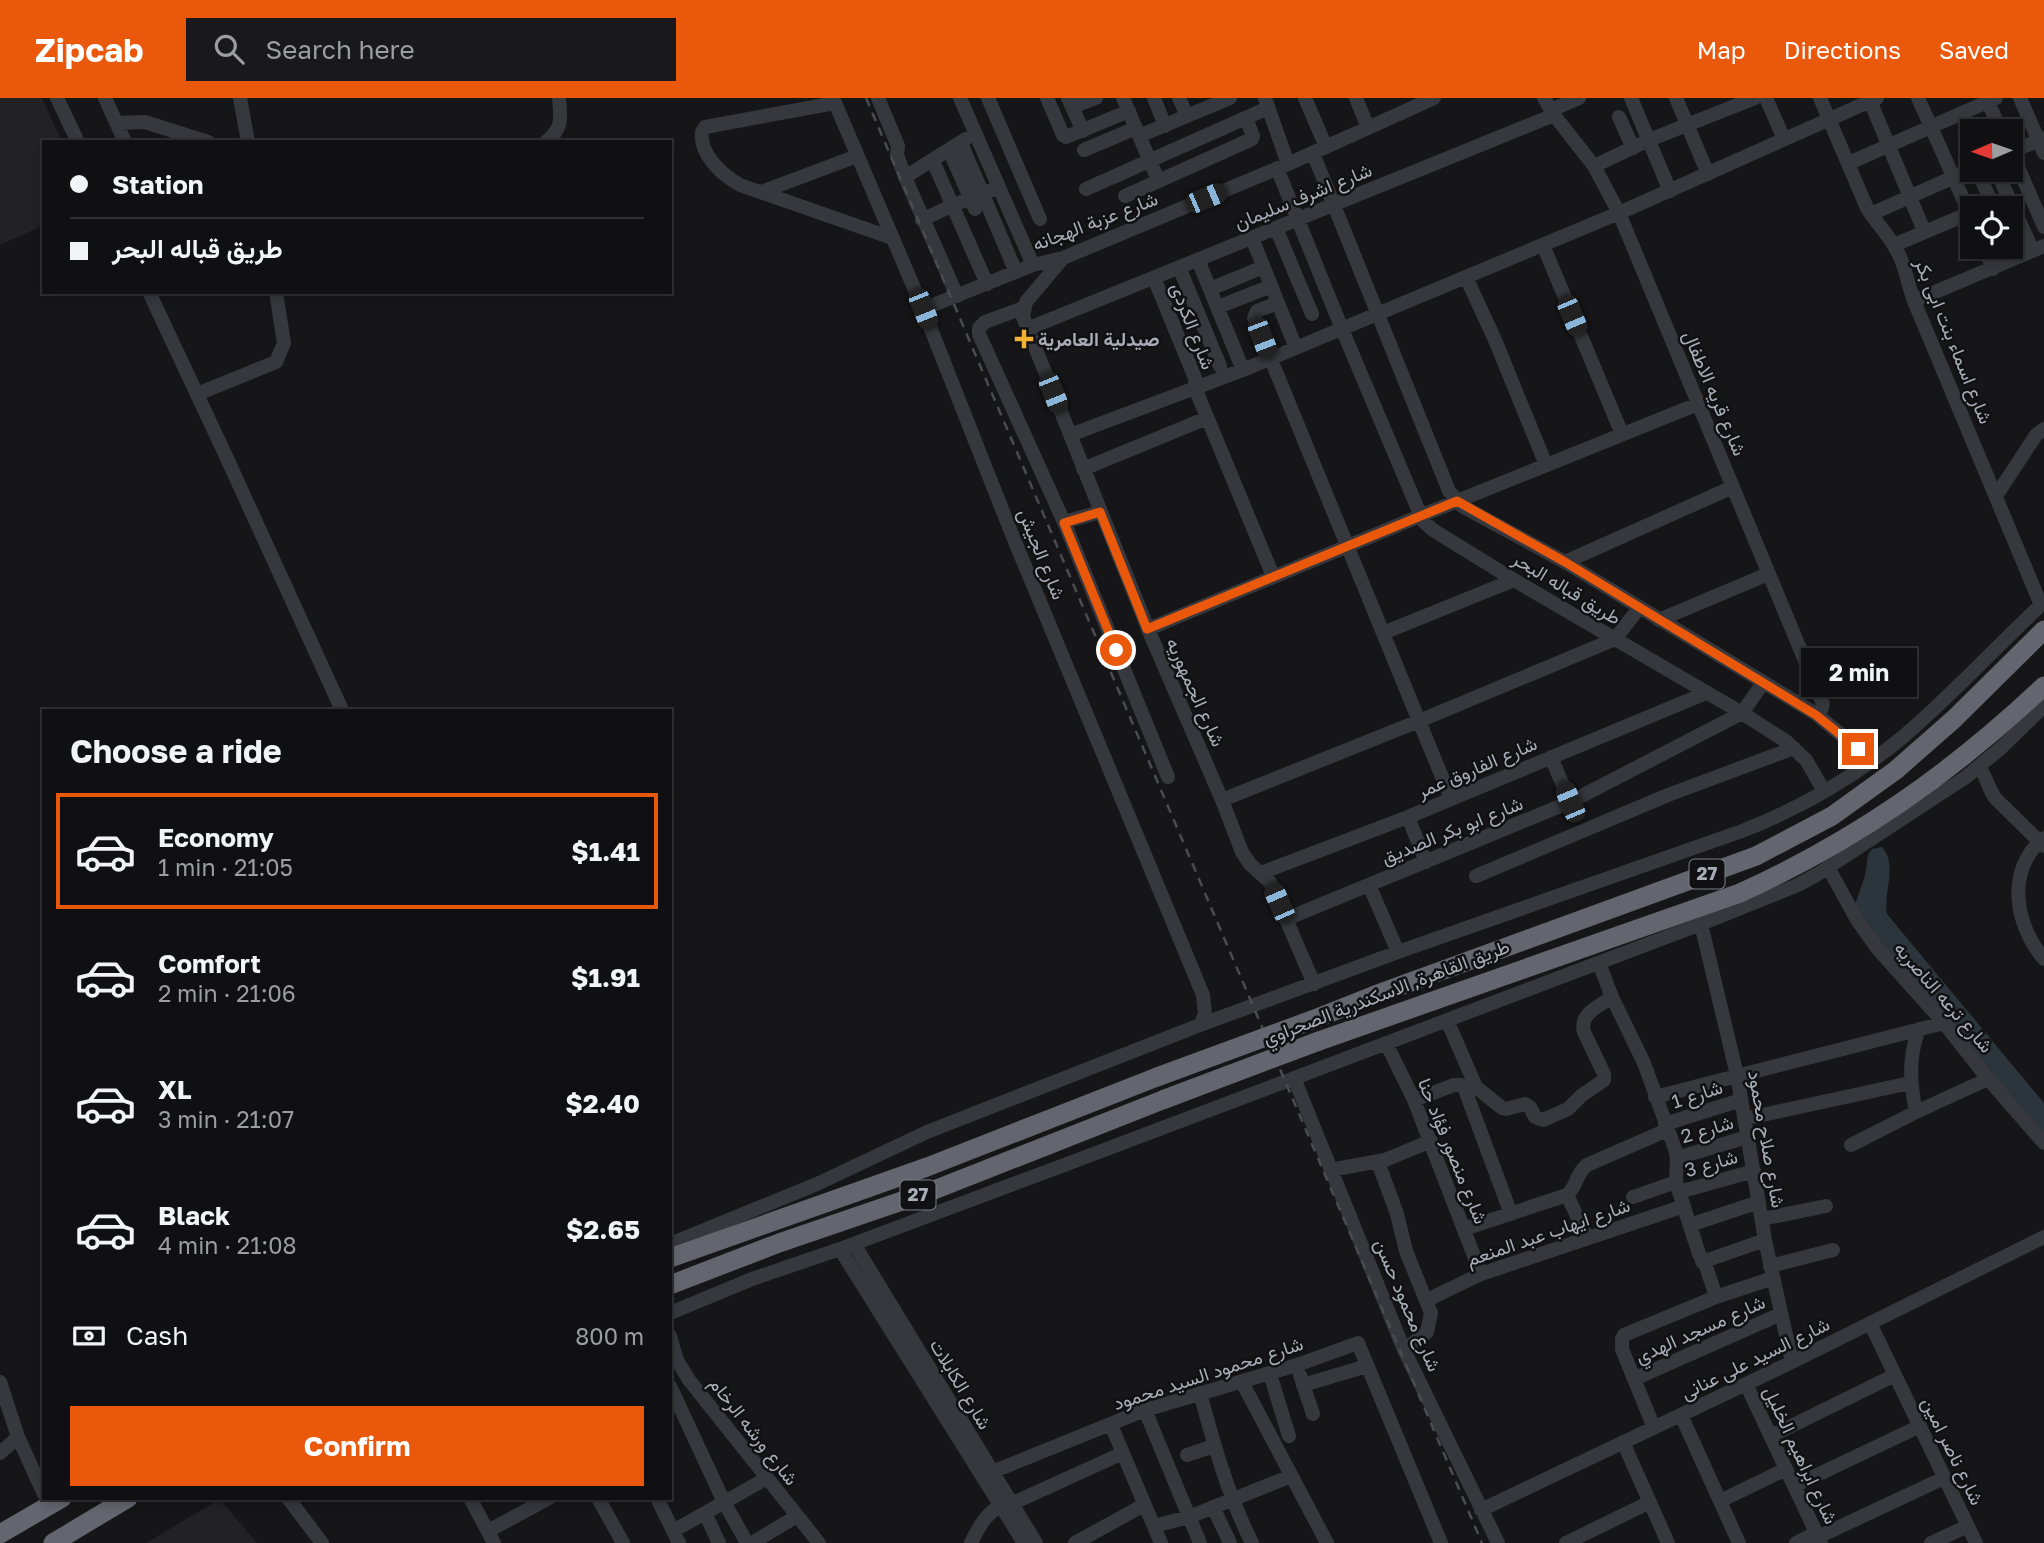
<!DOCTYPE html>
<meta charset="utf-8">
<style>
body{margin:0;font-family:"Golos Text",Vazirmatn,sans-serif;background:#19191b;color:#f1f3f6;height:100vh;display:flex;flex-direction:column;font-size:26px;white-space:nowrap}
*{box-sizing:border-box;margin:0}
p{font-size:23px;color:#9c9d9f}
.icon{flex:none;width:38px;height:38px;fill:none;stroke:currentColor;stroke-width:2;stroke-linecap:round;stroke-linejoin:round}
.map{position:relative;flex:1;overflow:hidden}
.side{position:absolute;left:42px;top:611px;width:630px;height:791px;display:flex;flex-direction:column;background:#101012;border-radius:0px;box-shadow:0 4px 10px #0003,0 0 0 2px #303032}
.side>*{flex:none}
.hud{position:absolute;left:42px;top:42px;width:630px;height:154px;border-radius:0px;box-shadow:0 4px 10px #0003,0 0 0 2px #303032;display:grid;align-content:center;height:154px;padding:0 28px;background:#101012}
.needle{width:46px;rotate:268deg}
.fabs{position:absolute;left:1960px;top:21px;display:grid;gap:14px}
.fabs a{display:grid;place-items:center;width:63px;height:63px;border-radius:0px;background:#101012;box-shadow:0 4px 10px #0003,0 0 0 2px #303032;font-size:35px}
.end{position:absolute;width:32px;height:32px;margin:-16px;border:9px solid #ea580c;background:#fff;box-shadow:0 0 0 4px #fff}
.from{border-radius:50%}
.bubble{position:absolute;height:49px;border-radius:0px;background:#101012;box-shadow:0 4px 10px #0003,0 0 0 2px #303032;font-size:23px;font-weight:700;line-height:49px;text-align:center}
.car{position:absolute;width:21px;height:42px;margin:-21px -10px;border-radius:9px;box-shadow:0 0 5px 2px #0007;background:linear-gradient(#222 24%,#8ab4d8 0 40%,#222 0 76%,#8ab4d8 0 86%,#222 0)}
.hud b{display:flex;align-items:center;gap:24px;height:66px;font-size:26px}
.hud b+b{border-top:2px solid #303032}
.hud i{width:18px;height:18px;background:#f1f3f6}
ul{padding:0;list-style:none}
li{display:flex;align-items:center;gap:21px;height:116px;margin:0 14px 10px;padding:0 14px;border:4px solid transparent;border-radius:0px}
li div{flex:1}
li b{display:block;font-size:26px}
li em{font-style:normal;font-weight:700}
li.on{border-color:#ea580c}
li>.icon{width:63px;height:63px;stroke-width:1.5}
h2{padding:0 28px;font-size:32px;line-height:84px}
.pay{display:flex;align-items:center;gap:18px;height:77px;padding:0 28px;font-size:26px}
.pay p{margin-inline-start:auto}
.action{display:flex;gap:14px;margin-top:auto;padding:14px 28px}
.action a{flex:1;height:80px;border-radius:0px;background:#ea580c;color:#fff;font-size:28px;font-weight:700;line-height:80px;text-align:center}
header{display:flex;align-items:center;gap:42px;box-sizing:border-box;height:98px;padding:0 35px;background:#ea580c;color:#fff}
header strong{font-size:33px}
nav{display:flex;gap:38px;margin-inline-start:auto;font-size:24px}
.search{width:490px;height:63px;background:#19191b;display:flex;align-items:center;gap:18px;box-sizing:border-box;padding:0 24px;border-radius:0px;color:#9c9d9f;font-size:26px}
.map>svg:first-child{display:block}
</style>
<header>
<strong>Zipcab</strong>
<div class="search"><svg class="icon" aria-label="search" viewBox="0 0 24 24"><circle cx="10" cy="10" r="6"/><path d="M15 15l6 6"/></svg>Search here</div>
<nav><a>Map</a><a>Directions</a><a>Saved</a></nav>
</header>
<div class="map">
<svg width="2044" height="1445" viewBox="0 0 2044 1445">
<rect width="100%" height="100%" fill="#161618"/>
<path fill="#222225" d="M0 0H42L62 44H44V127L0 147Z
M220 1401 257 1445H146Z"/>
<path fill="#2c353c" d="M1882 749C1898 766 1883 795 1887 816L2044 1005V1042L1853 812 1865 778 1868 757 1872 751Z"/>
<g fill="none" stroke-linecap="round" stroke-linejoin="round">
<path stroke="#37383d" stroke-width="14" d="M57 0 78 44
M105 0 125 44
M240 0 248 44
M833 0 923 211 1011 434 1203 897 1205 916 1200 927
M878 0 898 48 897 57 905 79 957 198
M960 0 1033 167
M988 0 1040 121
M1047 0 1063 37 1066 39 1129 13
M1068 0 1083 33
M1123 0 1158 82
M1154 0 1165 28
M1179 0 1187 18
M1265 0 1288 66
M1305 0 1326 49
M1356 0 1368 30
M1544 0 1554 17 1594 68 1619 115 1823 606 1821 612 1816 616
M1631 0 1670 93
M1676 0 1708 76
M1766 0 1784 41
M1820 0 1867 110C1875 123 1885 133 1893 146 1905 164 1907 184 1914 203L2041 507
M1869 0 1924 133
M1918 0 1972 121
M1986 0 2001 33
M2020 0 2044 55
M835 5 705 29 702 34C699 56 722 77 740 87L892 140
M1072 9 1096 0
M1551 12 1579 0
M1619 19 1633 50
M116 25 145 24 208 44
M1139 38 1230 0
M546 44C563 30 561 21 559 0
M961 45 1016 174
M949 52 975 111
M1084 52 1136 30
M2011 53 2044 129
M2011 54 2044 40
M1313 55 1449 393 1462 408 1565 464 1816 616 1845 640 1870 663
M933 63 987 186
M1849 65 1996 0
M1594 68 1649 42 1755 0
M1277 70 1342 231 1423 423 1433 432 1514 482 1742 615 1787 644 1806 662 1824 693
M1977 72 1994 110
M1996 72 2033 153
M905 79 966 41
M1086 91 1268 10
M761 94 857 58
M1125 98 1252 41 1253 38 1246 20
M1871 116 1972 71
M922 122 953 107 992 92
M1276 130 1312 216
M1252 140 1296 250
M1543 147 1622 336
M1894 147 1970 115
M1984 149 1993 171
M1063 160 1026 204 1023 219 1148 531 1222 702 1242 754 1250 766 1270 784 1314 886
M1198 162 1243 272
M1179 169 1220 268
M1466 179 1495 242 1546 367
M1154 180 1195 280V290L1273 478
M1210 191 1256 172
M149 194 225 356 342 612
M1914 203 2044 148
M1278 205 1257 213 1254 220 1451 701
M1218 209 1271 188
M1023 210 985 224 979 230V236L1064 424 1168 679
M923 211 1033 167 1063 160 1288 66 1434 0
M1027 231 1554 17
M197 296 276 264 284 245 276 194
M1070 337 1243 272 1619 115 1877 0
M1083 371 1207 320
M1996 398 2036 337 2044 331
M1064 424 1100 414
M1565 464 1733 389
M1659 522 1768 476
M1148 531 1420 418 1698 306
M1383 535 1514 482
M1551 659 1570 704
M1979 669C1987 679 1988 691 1996 701L2044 748
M1222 702 1419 623 1615 541 1639 510
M1408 719 1426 764
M2044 740C2005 772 2015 827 2044 861
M1828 769 1857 822 1877 850 1944 925 1988 981 2044 1045
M1261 775 1408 719 1706 595
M1476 778 1668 697 1794 650
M1369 787 1398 854
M1286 821 1570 704 1742 615 1763 585
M1701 826 1737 977 1765 1142 1792 1264
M1599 865 1612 899 1644 965 1675 1051 1677 1060 1676 1084 1699 1156 1706 1168 1716 1199
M1447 922 1476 989 1502 1010 1506 1011 1525 1006 1530 1009 1535 1019 1543 1022 1568 1011 1581 998 1604 982V976L1584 934C1579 915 1600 908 1612 899
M1386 945 1414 1002 1481 1176
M1294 980 1404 1252 1498 1445
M1655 999 1944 925
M1414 1002 1454 987H1461L1464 989 1511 1116
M1916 1014C1910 984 1908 960 1919 931
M1744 1021 1910 985
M1665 1026 1741 1002
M1851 1047 1916 1014 1988 981
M1677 1060 1747 1039
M1378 1064 1397 1116 1406 1153 1431 1215 1427 1234 1404 1252
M1330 1072 1385 1062 1431 1043
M1679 1094 1754 1073
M1567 1097 1587 1139
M1633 1099 1676 1084
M1762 1121 1826 1108
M1690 1127 1759 1104
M1464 1131 1567 1097C1577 1089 1576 1075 1587 1067L1667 1032
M670 1146 817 1086 927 1034 1200 927 1398 854 1742 733C1801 710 1856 678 1904 638 1953 596 1997 548 2044 504
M854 1146 1036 1445
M840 1151 1024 1445
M1702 1164 1765 1142
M1770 1168 1833 1152
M1427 1202 1481 1176 1684 1108
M670 1215 752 1181 840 1151 1067 1066 1701 826 1798 787 1818 776 1966 679 2002 649 2044 608
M1870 1225 1976 1445
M670 1238 677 1262 689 1282 819 1445
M1270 1276 1289 1338
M1300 1277 1313 1316
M1634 1281 1781 1216
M0 1284 18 1339 44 1396
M1242 1284 1327 1445
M1746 1286 1821 1445
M1303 1287 1367 1268
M670 1288 724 1404 747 1445
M1200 1295C1214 1347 1228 1397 1252 1445
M1145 1312 1200 1445
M1681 1317 1739 1445
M1111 1327 1161 1445
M1654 1330 1622 1251V1241L1624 1237 1716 1199 1773 1180
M1771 1338 1895 1277
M1623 1344 1668 1445
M0 1355 18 1339
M1187 1357 1214 1348
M992 1374 1145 1312 1297 1267 1358 1245 1441 1445
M1794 1388 1920 1328
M288 1400 322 1445
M470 1400 494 1445
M598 1400 623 1445
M657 1400 679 1445
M1720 1403 1786 1371
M1213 1409 1230 1445
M1481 1412 1792 1264 2044 1139
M705 1415 719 1445
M1154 1428 1189 1419 1291 1378
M488 1433 549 1400
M673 1433 767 1380
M1818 1439 1944 1380
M752 1445 797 1418
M971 1445C979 1428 990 1407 1011 1406L1123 1355
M1075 1445 1144 1407
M1566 1445 1650 1404
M1796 1445 1816 1435
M1931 1445 1968 1428"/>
<path stroke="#63666e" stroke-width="19" d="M1312 922 1375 897 1756 758 1832 718 1896 672 1954 621 2044 532
M1319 943 1740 795C1855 743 1952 675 2044 588
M670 1160 927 1069 1157 979
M670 1187 779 1145 934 1092 1165 1001
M0 1436 62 1400
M53 1445 128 1400"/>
<path stroke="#4a4c52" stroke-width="2.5" stroke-dasharray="9 7" stroke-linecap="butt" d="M866 0 1482 1445"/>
<path stroke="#63666e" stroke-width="19" d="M1157 979 1312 922
M1165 1001 1319 943"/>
</g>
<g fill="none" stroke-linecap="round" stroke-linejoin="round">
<path stroke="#ea580c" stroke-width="9" d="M1116 552 1064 425 1100 414 1147 531 1457 403 1565 464 1816 617 1858 651"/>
</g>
<path fill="#f2b134" stroke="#111113" stroke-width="2.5" d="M1020.5 230.5h7v7h7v7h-7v7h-7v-7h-7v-7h7z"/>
<g text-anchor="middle" stroke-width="5" stroke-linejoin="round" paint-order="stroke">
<g fill="#111113" stroke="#7b7e86" stroke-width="2">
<rect x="1689.5" y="761.5" width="35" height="29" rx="5"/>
<rect x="900.5" y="1082.5" width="35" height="29" rx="5"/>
</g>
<g font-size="18" font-weight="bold" fill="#a8adb8">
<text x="1707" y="782">27</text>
<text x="918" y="1103">27</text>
</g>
<g font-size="19" fill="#a8adb8" stroke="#111113">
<text transform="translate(1303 98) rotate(-22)" y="7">شارع اشرف سليمان</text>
<text transform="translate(1095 123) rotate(-21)" y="7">شارع عزبة الهجانه</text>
<text transform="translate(1193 228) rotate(69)" y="7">شارع الكردى</text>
<text transform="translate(1954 243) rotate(68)" y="7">شارع اسماء بنت ابى بكر</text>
<text transform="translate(1715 295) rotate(67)" y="7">شارع قريه الاطفال</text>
<text transform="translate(1042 456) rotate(68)" y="7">شارع الجيش</text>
<text transform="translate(1567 490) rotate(31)" y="7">طريق قباله البحر</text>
<text transform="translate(1196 594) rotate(66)" y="7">شارع الجمهوريه</text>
<text transform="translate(1477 669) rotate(-23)" y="7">شارع الفاروق عمر</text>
<text transform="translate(1452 732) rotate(-22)" y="7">شارع ابو بكر الصديق</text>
<text transform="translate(1386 894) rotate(-21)" y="7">طريق القاهرة, الاسكندرية الصحراوي</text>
<text transform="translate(1944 899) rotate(49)" y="7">شارع ترعه الناصريه</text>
<text transform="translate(1697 996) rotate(-18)" y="7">شارع 1</text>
<text transform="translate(1707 1031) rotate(-17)" y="7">شارع 2</text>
<text transform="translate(1767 1041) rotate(80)" y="7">شارع صلاح محمود</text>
<text transform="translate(1453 1053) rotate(68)" y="7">شارع منصور فؤاد حنا</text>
<text transform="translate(1711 1065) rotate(-16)" y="7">شارع 3</text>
<text transform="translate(1548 1134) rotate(-19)" y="7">شارع ايهاب عبد المنعم</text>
<text transform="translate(1408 1207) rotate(67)" y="7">شارع محمود حسن</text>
<text transform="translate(1700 1231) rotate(-24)" y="7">شارع مسجد الهدي</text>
<text transform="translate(1755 1260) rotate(-26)" y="7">شارع السيد على عنانى</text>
<text transform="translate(1208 1275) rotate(-18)" y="7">شارع محمود السيد محمود</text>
<text transform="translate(961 1286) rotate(59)" y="7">شارع الكابلات</text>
<text transform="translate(754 1333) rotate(52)" y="7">شارع ورشه الرخام</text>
<text transform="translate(1953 1353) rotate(64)" y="7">شارع ناصر امين</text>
<text transform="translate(1801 1357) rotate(65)" y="7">شارع ابراهيم الخليل</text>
</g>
<g font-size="19" font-weight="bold" fill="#a8adb8" stroke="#111113" text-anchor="start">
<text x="1038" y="248">صيدلية العامرية</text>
</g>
</g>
</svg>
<div class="fabs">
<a><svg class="needle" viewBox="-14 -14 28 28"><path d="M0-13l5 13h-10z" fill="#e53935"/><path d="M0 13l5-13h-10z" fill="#9c9d9f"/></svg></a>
<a><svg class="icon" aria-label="locate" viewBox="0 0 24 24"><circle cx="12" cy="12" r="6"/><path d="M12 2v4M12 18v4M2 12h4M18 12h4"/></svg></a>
</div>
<i class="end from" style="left:1116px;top:552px"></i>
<i class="end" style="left:1858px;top:651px"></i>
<div class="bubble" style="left:1801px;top:550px;width:116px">2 min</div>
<i class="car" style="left:1206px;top:100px;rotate:67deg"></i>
<i class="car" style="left:923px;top:211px;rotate:158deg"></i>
<i class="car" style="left:1572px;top:218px;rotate:157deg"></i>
<i class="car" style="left:1262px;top:240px;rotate:159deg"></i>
<i class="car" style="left:1053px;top:295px;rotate:158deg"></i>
<i class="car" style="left:1570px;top:704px;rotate:337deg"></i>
<i class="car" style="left:1279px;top:805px;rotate:336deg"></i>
<div class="hud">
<b><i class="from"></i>Station</b>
<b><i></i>طريق قباله البحر</b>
</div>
<section class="side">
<h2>Choose a ride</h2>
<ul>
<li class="on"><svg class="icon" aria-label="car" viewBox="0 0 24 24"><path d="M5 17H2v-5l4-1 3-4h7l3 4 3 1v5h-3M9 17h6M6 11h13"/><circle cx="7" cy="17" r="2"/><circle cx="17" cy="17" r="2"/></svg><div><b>Economy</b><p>1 min · 21:05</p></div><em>$1.41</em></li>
<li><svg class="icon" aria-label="car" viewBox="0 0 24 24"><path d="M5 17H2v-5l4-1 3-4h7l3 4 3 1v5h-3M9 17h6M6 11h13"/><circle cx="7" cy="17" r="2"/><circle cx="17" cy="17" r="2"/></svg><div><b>Comfort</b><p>2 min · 21:06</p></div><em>$1.91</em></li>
<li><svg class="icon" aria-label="car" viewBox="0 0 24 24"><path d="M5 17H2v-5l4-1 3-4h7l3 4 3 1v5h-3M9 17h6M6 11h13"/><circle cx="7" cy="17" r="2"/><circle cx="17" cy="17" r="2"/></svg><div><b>XL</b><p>3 min · 21:07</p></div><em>$2.40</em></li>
<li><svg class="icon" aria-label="car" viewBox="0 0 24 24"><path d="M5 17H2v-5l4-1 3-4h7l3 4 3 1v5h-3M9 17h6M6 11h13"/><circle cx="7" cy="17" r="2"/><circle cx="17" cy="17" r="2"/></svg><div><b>Black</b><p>4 min · 21:08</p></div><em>$2.65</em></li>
</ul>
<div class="pay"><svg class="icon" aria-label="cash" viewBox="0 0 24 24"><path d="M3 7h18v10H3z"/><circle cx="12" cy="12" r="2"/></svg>Cash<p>800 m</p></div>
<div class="action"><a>Confirm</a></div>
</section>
</div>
